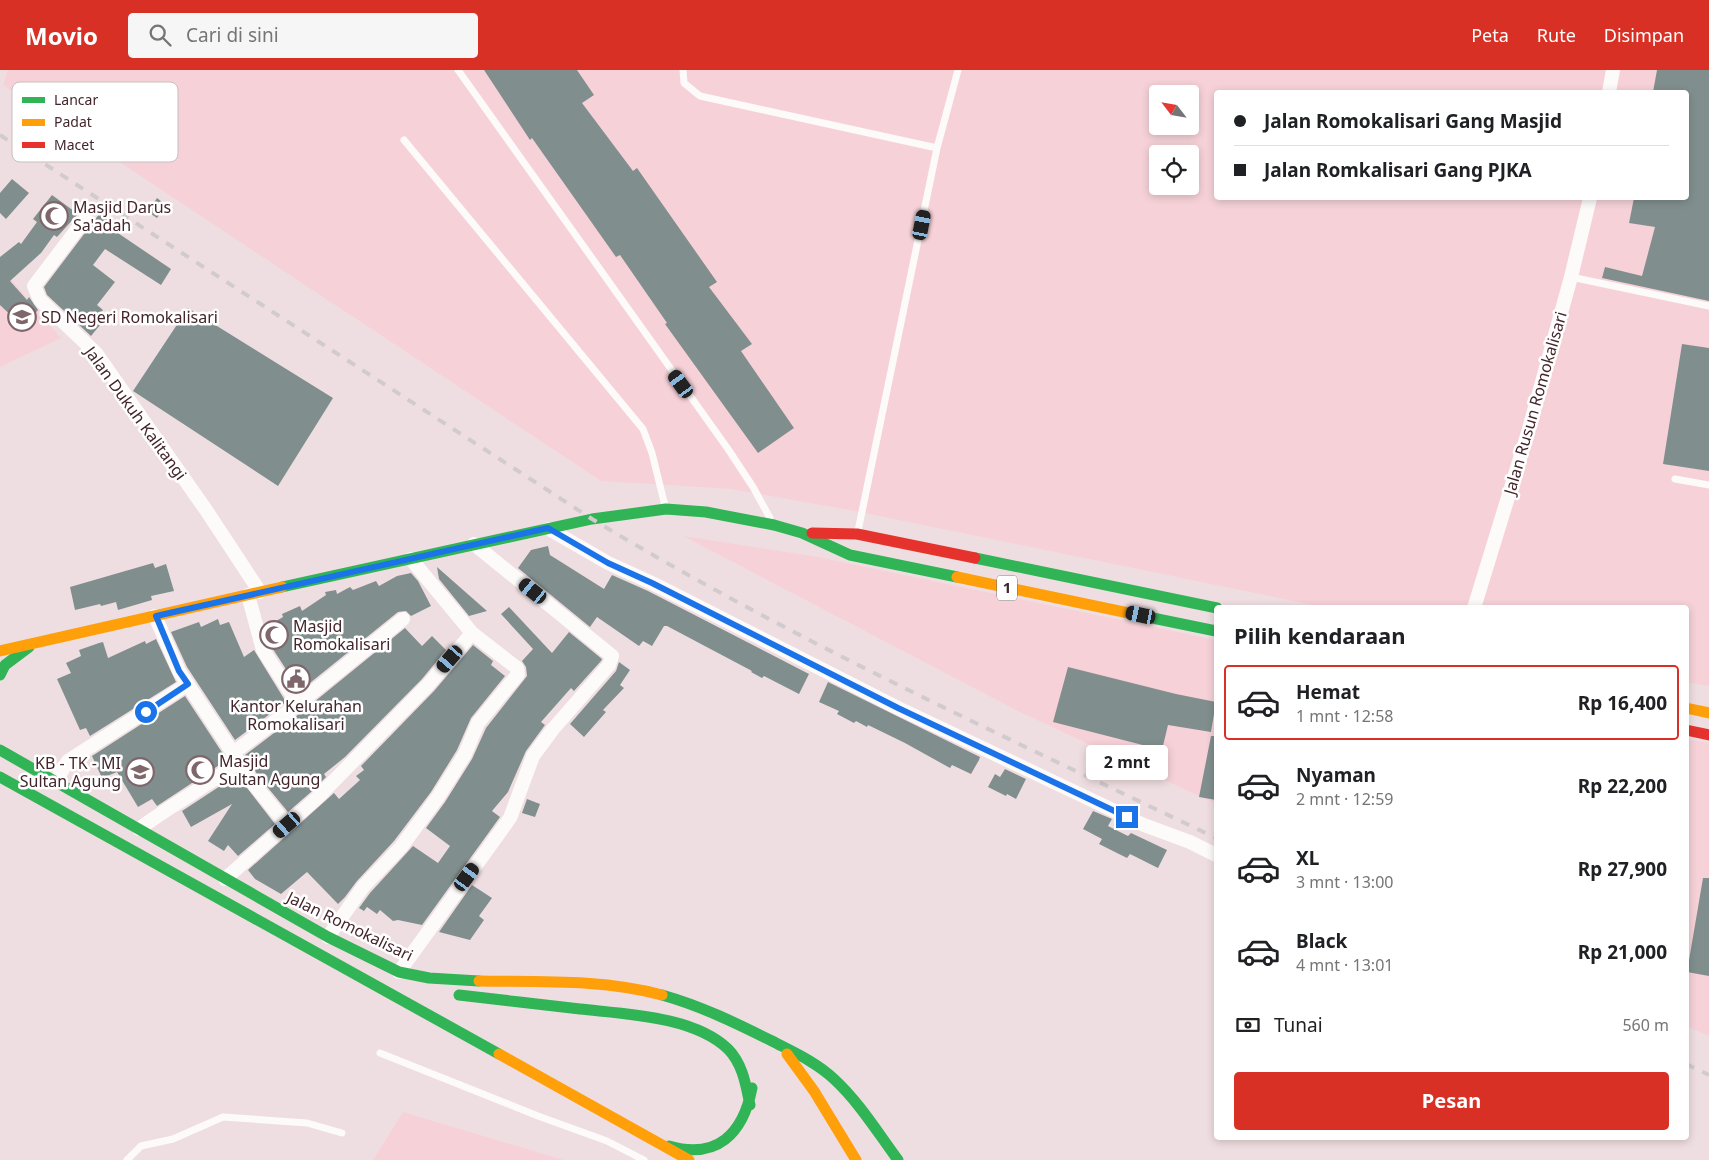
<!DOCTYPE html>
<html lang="id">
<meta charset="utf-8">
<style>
body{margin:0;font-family:"Noto Sans",sans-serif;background:#f6f6f6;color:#202124;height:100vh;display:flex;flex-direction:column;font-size:19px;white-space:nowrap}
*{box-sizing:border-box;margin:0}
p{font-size:16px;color:#757577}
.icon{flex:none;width:28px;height:28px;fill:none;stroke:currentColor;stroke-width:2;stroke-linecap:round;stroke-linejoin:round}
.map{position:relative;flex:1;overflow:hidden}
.sheet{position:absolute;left:1214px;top:535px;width:475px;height:535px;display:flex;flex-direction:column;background:#fff;border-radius:5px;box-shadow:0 2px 8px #0003}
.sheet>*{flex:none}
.top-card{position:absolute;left:1214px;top:20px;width:475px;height:110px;border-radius:5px;box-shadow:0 2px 8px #0003;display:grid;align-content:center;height:110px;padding:0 20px;background:#fff}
.needle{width:32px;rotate:301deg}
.tools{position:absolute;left:1149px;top:15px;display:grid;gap:10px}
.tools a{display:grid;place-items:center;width:50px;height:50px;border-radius:5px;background:#fff;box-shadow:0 2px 8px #0003;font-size:25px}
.end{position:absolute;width:22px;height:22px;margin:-11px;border:6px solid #1a73e8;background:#fff;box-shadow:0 0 0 2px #fff}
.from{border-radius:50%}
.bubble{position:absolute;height:35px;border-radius:5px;background:#fff;box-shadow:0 2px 8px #0003;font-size:16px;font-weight:700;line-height:35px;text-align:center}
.car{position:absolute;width:15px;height:30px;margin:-15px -8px;border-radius:6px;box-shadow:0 0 4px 1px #0007;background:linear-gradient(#222 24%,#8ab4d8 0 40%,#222 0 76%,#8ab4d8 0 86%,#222 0)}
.top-card b{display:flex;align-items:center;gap:18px;height:48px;font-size:19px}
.top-card b+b{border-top:1px solid #e0e0e0}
.top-card i{width:12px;height:12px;background:#202124}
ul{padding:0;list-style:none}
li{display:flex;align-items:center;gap:15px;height:75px;margin:0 10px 8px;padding:0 10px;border:2px solid transparent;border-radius:5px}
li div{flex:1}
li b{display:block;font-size:19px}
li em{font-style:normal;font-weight:700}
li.active{border-color:#d93025}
li>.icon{width:45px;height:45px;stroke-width:1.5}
h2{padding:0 20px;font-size:22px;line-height:60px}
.pay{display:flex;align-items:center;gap:12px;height:55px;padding:0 20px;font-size:19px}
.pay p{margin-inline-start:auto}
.button{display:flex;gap:10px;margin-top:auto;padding:10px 20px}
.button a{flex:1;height:58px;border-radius:5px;background:#d93025;color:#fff;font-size:20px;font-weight:700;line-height:58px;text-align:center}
header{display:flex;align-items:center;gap:30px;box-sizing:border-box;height:70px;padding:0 25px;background:#d93025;color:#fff}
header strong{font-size:24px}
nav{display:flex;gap:28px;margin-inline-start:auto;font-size:18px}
.search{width:350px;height:45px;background:#f6f6f6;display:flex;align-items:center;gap:12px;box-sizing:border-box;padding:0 18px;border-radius:5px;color:#757577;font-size:19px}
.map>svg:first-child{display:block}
</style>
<header>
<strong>Movio</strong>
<div class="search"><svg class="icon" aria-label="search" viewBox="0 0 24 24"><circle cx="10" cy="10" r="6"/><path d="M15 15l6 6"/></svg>Cari di sini</div>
<nav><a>Peta</a><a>Rute</a><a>Disimpan</a></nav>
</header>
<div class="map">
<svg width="1709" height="1090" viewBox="0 0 1709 1090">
<rect width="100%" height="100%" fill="#efdee1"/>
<path fill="#f6d2d8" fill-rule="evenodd" d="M8 0H1709V616L1686 612V538L1323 537 855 441 731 419 601 411 3 15ZM1216 22H1686V128H1216ZM1158 24H1190V56H1158ZM1158 84H1190V116H1158Z
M0 192 13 206 12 210 26 227 61 268 0 297Z
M683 466 818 487 1216 570V734L1018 641Z
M1686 669 1709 673V966L1686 956Z
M403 1042 564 1090H373Z"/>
<path fill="#808f8e" d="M484 0H577L594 25 582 33 633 101 637 98 717 212 709 217 752 274 741 281 794 358 758 383 665 254 667 253 620 185 616 187 532 68 530 70Z
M1657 0H1709V231L1602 208 1605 197 1642 206 1655 157 1629 153 1634 128H1686V22H1653Z
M12 109 29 123 6 149 0 143V123Z
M52 125 78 144 57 167 54 165 41 183 10 211 27 230 29 227 38 240 23 257 0 235V187L19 172 21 174 37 152 33 149Z
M157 128 166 135 157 148 148 142Z
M100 143 115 153 112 159 171 199 161 215 105 179 93 195 115 212 97 235 103 240 95 250 100 255 91 266 47 225 44 217Z
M188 238 333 328 278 416 133 321Z
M1682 274 1709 278V401L1663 394Z
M548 476 550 485 604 519 612 505 648 521 809 604 799 624 764 606 762 608 751 602 752 601 667 556H664L652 576 643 571 639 576 597 547 590 557 518 498 531 480Z
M153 493 155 498 166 494 174 521 151 526 152 530 118 540 116 532 101 536 100 534 75 540 70 517Z
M437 497 487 541 469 546 439 509Z
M411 503 418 511 431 536 411 546 406 541 398 542 300 621 271 576 266 557 283 547 282 544 300 536 302 541 326 525 325 522 336 520 337 524 350 517 353 520 376 511 379 516 397 506Z
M509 537 552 583 569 562 602 589 601 591 574 621 571 618 541 652 545 655 526 681 508 722 492 741 500 747 422 855 398 850 393 851 380 840 377 844 367 837 364 841 359 838 370 823 413 776 438 793 450 776 426 758 445 732 472 689 486 658 527 606 526 597 522 591 533 579 501 544Z
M218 549 220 555 229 552 244 587 254 580 286 632 235 670 187 597 171 562 199 552 201 557Z
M405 558 422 576 432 566 446 580 422 609 345 687 324 704 326 707 311 722 288 742 259 707 245 685 303 641Z
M156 569 176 612 90 666 86 658 80 660 57 609 71 603 66 593 81 586 79 580 99 573 103 572 108 588 145 571 146 574Z
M473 575 493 591 491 595 505 606 471 648 457 680 431 722 394 771 357 811 345 827 338 834 307 802 281 824 255 809 248 800 334 723 339 729 360 710 356 706 364 700 361 696 434 621Z
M619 592 630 600 620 615 624 618 603 640 606 642 584 667 570 654 616 601Z
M1068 597 1176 624 1216 632 1211 662 1168 655 1162 680 1053 652Z
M828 612 980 687 979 690 971 704 952 695 950 698 905 673 868 655 867 657 856 651 854 653 837 644 839 641 819 632Z
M185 626 227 690 157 736 152 729 138 737 117 702 102 708 92 686Z
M1211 666H1216V730L1199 727Z
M1005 699 1026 709 1016 729 1007 724 1006 726 988 717 995 704 1000 707Z
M237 705 275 754 238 786 228 775 224 781 208 771 232 734 191 757 182 741Z
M527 729 540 734 535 747 522 743Z
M1093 741 1112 749 1108 756 1128 766 1131 763 1167 780 1158 798 1130 784 1127 788 1099 774 1102 769 1083 759Z
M1703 808H1709V906L1687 902Z
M472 815 492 828 479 846 484 850 470 870 439 862Z"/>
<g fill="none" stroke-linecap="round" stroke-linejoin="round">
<path stroke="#fdfafa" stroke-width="7" d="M458 0 728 379 753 417 770 448
M683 0 684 13 700 26 937 78
M404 70 643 359 652 383 665 436
M1571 207 1709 236
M1675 409 1709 415
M858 461 937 78 958 0
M380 983 538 1046 607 1071 644 1090
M127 1090 141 1076 173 1069 223 1047 307 1053 342 1063"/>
<path stroke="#fdfafa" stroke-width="14" d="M1609 22 1613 0
M85 149 34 216 40 230 96 283 206 440 260 522
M549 459 608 493 652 513 898 638 1144 755 1190 772 1216 785
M248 525 263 580 298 634
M1474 538 1529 359 1571 207 1590 128
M155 546 179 601 252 712 287 755
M233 683 298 634 403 549
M55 712 68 691 188 614
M139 759C171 735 207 716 239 692
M225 809 317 728 428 615 472 563
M328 867 363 817 401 777 438 727 465 684 478 653 518 604 517 598 472 563 411 489
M399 902 510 748 533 686 553 659 609 595 612 586 474 474"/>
<path stroke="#30b455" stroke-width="11" d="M975 488 1217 538
M282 517 592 449 666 439 706 442 774 455 802 463 850 485 957 507
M1138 545 1216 561
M0 605 5 595 29 577
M0 680 328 867 399 902 429 908 479 911
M0 707 499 984
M459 925C499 930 540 934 580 939 625 944 694 946 728 979 743 994 746 1016 750 1035
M662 925C701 936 736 953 772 971 793 982 816 992 834 1009 859 1032 878 1063 898 1090
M669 1076C717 1090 743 1064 752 1018"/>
<path stroke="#ff9f0a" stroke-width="11" d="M957 507 1138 545
M0 581 282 517
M1686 638 1709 643
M479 911C540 912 602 909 662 925
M499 984 689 1090
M787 984 814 1021 856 1090"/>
<path stroke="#e5322d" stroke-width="11" d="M812 463 857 464 975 488
M1686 660 1709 665"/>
<path stroke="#d1cbcd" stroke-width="4" stroke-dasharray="9 9" stroke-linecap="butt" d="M0 65 592 449C792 570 1006 667 1216 768
M1686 994 1709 1005"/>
</g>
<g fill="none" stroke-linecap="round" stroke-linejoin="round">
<path stroke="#1a73e8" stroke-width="6" d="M146 642 188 614 179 601 156 546 548 458 608 493 652 513 898 638 1127 747"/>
</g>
<defs>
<symbol id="mosque-ring" viewBox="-11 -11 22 22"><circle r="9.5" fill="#fff" stroke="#7f666b" stroke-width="1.5"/><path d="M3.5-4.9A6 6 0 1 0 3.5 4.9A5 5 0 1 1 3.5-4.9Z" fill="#7f666b"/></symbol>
<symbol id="school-ring" viewBox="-11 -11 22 22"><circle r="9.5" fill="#fff" stroke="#7f666b" stroke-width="1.5"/><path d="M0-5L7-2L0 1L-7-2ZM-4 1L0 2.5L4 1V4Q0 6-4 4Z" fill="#7f666b"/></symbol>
<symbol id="civic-ring" viewBox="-11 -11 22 22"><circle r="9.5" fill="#fff" stroke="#7f666b" stroke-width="1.5"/><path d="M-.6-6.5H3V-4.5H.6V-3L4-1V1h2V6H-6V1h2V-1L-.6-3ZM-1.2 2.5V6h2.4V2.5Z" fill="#7f666b"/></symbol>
</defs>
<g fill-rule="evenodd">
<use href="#mosque-ring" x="38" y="130" width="32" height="32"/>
<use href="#school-ring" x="6" y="231" width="32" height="32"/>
<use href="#mosque-ring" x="258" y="549" width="32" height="32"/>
<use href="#civic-ring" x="280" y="593" width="32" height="32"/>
<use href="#mosque-ring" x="184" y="684" width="32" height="32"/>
<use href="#school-ring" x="124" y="686" width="32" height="32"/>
</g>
<g text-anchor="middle" stroke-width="5" stroke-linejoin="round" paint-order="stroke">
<rect fill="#fff" stroke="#7b676b" stroke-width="1" x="997" y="505.5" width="20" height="25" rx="4"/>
<g font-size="15" font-weight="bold" fill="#43262c">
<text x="1007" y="523">1</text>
</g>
<g font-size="16" fill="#43262c" stroke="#fff" text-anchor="start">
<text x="73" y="143">Masjid Darus<tspan x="73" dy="18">Sa'adah</tspan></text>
<text x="41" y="253">SD Negeri Romokalisari</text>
<text x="293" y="562">Masjid<tspan x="293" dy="18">Romokalisari</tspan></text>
<text x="296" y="642" text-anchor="middle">Kantor Kelurahan<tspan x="296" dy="18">Romokalisari</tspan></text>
<text x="219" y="697">Masjid<tspan x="219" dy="18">Sultan Agung</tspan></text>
<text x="121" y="699" text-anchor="end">KB - TK - MI<tspan x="121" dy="18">Sultan Agung</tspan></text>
</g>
<g font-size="16" fill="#43262c" stroke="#fff">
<text transform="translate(1535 333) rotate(-74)" y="6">Jalan Rusun Romokalisari</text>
<text transform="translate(136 343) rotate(54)" y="6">Jalan Dukuh Kalitangi</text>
<text transform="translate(350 856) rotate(26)" y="6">Jalan Romokalisari</text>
</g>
</g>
<rect x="12" y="12" width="166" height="80" rx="8" fill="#fff" stroke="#c7bec0" stroke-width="1"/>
<rect x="22" y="27" width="23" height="6" fill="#30b455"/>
<rect x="22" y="49" width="23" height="7" fill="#ff9f0a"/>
<rect x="22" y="72" width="23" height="6" fill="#e5322d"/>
<g font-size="14" fill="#43262c">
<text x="54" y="35">Lancar</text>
<text x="54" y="57">Padat</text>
<text x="54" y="80">Macet</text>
</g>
</svg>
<div class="tools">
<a><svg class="needle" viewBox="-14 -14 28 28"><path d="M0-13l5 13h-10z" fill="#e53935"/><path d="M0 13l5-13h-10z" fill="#757577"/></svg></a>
<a><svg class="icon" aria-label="locate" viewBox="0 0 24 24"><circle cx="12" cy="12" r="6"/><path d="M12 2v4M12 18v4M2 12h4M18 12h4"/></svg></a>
</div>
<i class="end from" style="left:146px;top:642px"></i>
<i class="end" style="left:1127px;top:747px"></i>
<div class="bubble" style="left:1086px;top:675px;width:82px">2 mnt</div>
<i class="car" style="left:922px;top:155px;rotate:11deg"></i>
<i class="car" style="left:681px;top:314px;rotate:324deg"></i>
<i class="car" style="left:533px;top:521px;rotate:309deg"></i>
<i class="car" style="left:1141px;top:545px;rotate:282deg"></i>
<i class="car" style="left:450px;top:589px;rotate:221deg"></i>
<i class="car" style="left:287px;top:755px;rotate:229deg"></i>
<i class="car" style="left:467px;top:807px;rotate:36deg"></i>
<div class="top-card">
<b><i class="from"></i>Jalan Romokalisari Gang Masjid</b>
<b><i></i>Jalan Romkalisari Gang PJKA</b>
</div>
<section class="sheet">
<h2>Pilih kendaraan</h2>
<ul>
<li class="active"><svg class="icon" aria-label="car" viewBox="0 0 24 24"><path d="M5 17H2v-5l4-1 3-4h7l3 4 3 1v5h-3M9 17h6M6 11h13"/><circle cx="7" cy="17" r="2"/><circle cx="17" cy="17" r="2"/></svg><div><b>Hemat</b><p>1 mnt · 12:58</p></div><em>Rp 16,400</em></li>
<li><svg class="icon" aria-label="car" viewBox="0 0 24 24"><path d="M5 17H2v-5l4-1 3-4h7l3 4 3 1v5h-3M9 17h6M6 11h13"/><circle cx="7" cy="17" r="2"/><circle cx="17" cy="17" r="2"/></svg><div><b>Nyaman</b><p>2 mnt · 12:59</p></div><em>Rp 22,200</em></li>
<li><svg class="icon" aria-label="car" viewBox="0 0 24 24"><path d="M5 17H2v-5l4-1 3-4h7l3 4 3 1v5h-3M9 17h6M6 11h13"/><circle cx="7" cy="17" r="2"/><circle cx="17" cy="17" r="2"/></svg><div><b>XL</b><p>3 mnt · 13:00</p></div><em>Rp 27,900</em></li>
<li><svg class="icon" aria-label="car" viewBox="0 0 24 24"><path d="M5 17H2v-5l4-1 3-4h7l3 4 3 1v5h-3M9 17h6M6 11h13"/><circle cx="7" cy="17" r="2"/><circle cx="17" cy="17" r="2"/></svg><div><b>Black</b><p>4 mnt · 13:01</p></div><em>Rp 21,000</em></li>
</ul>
<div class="pay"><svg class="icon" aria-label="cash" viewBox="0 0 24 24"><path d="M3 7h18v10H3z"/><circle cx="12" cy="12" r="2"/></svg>Tunai<p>560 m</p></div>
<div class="button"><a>Pesan</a></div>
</section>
</div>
